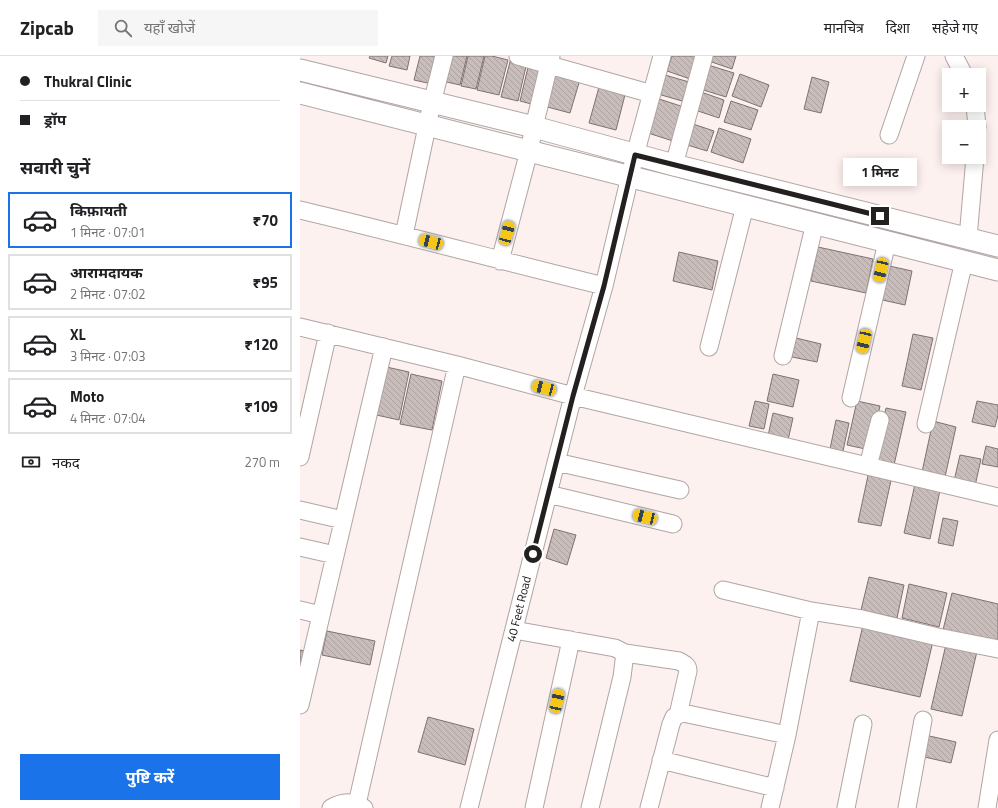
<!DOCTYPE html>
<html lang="hi">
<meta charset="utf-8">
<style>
body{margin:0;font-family:"Titillium Web","Noto Sans Devanagari",sans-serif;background:#f6f6f6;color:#202124;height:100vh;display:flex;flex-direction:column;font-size:15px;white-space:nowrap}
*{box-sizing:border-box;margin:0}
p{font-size:13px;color:#757577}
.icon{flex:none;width:22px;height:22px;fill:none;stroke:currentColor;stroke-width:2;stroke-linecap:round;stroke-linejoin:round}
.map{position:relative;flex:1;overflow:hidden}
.sheet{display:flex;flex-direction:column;background:#fff;width:300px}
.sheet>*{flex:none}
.top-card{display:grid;align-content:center;height:88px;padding:0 20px;background:#fff}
.controls{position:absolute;left:642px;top:12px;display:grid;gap:8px}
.controls a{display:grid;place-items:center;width:44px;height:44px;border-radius:0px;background:#fff;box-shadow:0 2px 10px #0003;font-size:20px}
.end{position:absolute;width:18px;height:18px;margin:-9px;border:5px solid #24201f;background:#fff;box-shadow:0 0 0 2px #fff}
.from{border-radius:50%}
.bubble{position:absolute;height:28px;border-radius:0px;background:#fff;box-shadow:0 2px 10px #0003;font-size:13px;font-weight:700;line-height:28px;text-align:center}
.car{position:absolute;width:12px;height:24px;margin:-12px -6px;border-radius:5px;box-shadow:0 0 3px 1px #0007;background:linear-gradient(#f5c518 24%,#345 0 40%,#f5c518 0 76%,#345 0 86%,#f5c518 0)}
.top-card b{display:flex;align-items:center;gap:14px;height:38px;font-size:15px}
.top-card b+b{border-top:1px solid #e0e0e0}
.top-card i{width:10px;height:10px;background:#202124}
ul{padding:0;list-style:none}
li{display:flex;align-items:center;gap:12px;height:56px;margin:0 8px 6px;padding:0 12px;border:2px solid #e0e0e0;border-radius:0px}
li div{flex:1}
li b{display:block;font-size:15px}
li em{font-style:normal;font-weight:700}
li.active{border-color:#1a73e8}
li>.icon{width:36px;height:36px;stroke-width:1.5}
h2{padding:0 20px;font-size:18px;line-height:48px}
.pay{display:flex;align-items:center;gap:10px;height:44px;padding:0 20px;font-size:15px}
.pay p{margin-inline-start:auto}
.action{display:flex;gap:8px;margin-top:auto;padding:8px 20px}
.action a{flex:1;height:46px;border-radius:0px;background:#1a73e8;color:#fff;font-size:16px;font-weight:700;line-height:46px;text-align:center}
header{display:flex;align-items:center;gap:24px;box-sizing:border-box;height:56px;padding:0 20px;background:#fff;border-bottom:1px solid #e0e0e0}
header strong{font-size:19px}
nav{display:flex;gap:22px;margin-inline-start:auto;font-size:14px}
.search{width:280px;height:36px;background:#f6f6f6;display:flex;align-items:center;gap:10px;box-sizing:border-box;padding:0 14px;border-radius:0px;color:#757577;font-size:15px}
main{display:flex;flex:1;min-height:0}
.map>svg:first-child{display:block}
</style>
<header>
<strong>Zipcab</strong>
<div class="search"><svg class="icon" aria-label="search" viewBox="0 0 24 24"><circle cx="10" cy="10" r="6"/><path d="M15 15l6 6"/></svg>यहाँ खोजें</div>
<nav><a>मानचित्र</a><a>दिशा</a><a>सहेजे गए</a></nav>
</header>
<main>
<section class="sheet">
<div class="top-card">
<b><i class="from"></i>Thukral Clinic</b>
<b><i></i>ड्रॉप</b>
</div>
<h2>सवारी चुनें</h2>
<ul>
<li class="active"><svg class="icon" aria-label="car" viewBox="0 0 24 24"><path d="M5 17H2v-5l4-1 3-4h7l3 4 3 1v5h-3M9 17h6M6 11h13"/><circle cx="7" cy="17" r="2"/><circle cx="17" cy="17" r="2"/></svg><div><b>किफ़ायती</b><p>1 मिनट · 07:01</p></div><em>₹70</em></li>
<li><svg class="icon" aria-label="car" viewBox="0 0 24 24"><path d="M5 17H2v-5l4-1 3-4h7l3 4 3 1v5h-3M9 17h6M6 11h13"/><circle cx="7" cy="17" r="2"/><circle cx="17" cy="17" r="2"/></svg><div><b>आरामदायक</b><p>2 मिनट · 07:02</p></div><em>₹95</em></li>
<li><svg class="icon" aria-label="car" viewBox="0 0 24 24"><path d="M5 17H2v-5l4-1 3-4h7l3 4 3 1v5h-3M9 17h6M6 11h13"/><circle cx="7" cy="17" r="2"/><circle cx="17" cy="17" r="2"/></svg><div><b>XL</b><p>3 मिनट · 07:03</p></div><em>₹120</em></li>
<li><svg class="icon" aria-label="car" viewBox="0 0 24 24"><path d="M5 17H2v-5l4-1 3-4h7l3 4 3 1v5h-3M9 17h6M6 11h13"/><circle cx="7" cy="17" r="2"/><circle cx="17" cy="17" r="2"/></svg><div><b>Moto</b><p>4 मिनट · 07:04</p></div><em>₹109</em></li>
</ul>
<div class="pay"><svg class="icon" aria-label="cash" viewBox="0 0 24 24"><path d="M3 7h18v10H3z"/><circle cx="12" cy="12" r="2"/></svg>नकद<p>270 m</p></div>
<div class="action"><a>पुष्टि करें</a></div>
</section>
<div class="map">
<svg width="698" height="752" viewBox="0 0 698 752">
<defs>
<pattern id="building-back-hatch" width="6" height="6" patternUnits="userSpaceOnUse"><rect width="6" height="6" fill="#c8bdba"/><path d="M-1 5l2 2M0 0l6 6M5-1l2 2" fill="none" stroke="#aca29f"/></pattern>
</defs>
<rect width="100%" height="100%" fill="#fdf1ef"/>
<path fill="url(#building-back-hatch)" stroke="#7e7371" d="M70 0H88L86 7 69 2Z
M92 0H110L107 14 89 10Z
M120 0H139L132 28 114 24Z
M148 0H167L160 29 142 25Z
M168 0H184L176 33 161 30Z
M185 0H192L208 4 199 39 177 34Z
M372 0H400L393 24 367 15Z
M407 0H436L432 13 406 4Z
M211 2 227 6 218 45 201 41Z
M229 7 244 10 235 49 220 45Z
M405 8 434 17 426 41 397 32Z
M251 11 281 20 270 57 240 49Z
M440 18 469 29 461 51 432 40Z
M365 19 389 26 382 45 358 38Z
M512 21 529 26 521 57 504 53Z
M301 24 327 31 316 74 289 67Z
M398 35 424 44 419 62 392 53Z
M356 42 387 52 376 86 345 76Z
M431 45 458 54 451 74 424 66Z
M390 67 414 75 407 95 384 88Z
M419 72 451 83 443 107 411 96Z
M518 191 573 203 566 237 511 225Z
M379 196 418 205 412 234 373 225Z
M585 209 612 215 605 249 578 243Z
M613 278 633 282 621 334 602 330Z
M496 282 521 288 517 306 492 301Z
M82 310 109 316 99 364 72 358Z
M111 318 142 325 132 374 100 368Z
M473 318 499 324 493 351 467 345Z
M455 345 469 348 464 373 449 370Z
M557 345 580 350 570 394 547 389Z
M677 345 698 349V359L695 371 672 366Z
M586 352 606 356 594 409 575 405Z
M473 357 493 362 488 384 468 380Z
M536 364 549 367 543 395 530 393Z
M633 365 656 371 645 421 622 416Z
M686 390 698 393V411L682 408Z
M660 399 681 403 675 430 654 425Z
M569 415 592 420 581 470 558 466Z
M615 428 640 434 630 483 604 477Z
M643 462 658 465 653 490 638 487Z
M254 473 276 479 267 509 246 502Z
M569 521 604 529 597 562 561 554Z
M609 528 647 537 639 571 602 562Z
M652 537 698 548V586L643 574Z
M563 569 633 585 620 641 550 625Z
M27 575 75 585 70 609 22 599Z
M647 584 678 591 662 660 631 653Z
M0 594 5 595 0 613Z
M128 661 174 673 165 709 118 696Z
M625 679 656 686 651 707 620 700Z"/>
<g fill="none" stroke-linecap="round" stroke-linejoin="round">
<defs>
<path id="minor" d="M218 0 352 38
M654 0 664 19
M675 49 677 71
M589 79 616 0
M374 109 404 0
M0 154C101 178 202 205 304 230
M104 179 132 47 144 0
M668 182 675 101
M200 205 229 95 234 71 251 0
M0 271 157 309 273 340 698 441
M409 291 445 150
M483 300 515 167
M551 342 587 186
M626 368 664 205
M0 401 28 277
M256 406 380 434
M568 410 580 364
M248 438 373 468
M0 454 43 464
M0 491 35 499
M423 534 511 555 562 563 638 581 698 593
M0 554 21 559
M214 574 315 592 325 597 322 621 290 752
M325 597 379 605C384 608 388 609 388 615L378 659
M0 649 84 291
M361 704 475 732
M57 748 157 309
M31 752C43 745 52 745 64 752
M169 752 248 438 273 340 304 230 335 99 362 0
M234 752 271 584
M349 752 371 668 374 661 378 659 383 657 487 679
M470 752 487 679 511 555
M546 752 563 668
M607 752 623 664
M687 752 698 684"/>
<path id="tertiary" d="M0 14 234 71 374 109 698 190
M0 37 698 214"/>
</defs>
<use href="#minor" stroke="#b0a5a3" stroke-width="19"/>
<use href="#tertiary" stroke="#b0a5a3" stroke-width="23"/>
<use href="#minor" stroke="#fff" stroke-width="17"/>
<use href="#tertiary" stroke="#fff" stroke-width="21"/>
</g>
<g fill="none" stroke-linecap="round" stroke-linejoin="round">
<path stroke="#24201f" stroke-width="5" d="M233 498 273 340 304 230 335 99 580 160"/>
</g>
<g text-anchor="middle" stroke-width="3.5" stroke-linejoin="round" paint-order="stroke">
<g font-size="12" fill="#24201f" stroke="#fff">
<text transform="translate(219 553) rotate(-76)" y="4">40 Feet Road</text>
</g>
</g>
</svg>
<div class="controls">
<a>+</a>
<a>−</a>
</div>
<i class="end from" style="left:233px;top:498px"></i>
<i class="end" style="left:580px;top:160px"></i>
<div class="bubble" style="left:543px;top:102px;width:74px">1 मिनट</div>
<i class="car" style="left:207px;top:177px;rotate:15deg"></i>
<i class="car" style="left:131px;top:186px;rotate:285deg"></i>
<i class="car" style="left:581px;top:214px;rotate:193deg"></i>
<i class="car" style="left:564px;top:285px;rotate:193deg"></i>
<i class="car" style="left:244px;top:332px;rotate:285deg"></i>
<i class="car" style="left:345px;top:461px;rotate:284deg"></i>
<i class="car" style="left:257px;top:645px;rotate:12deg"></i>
</div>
</main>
